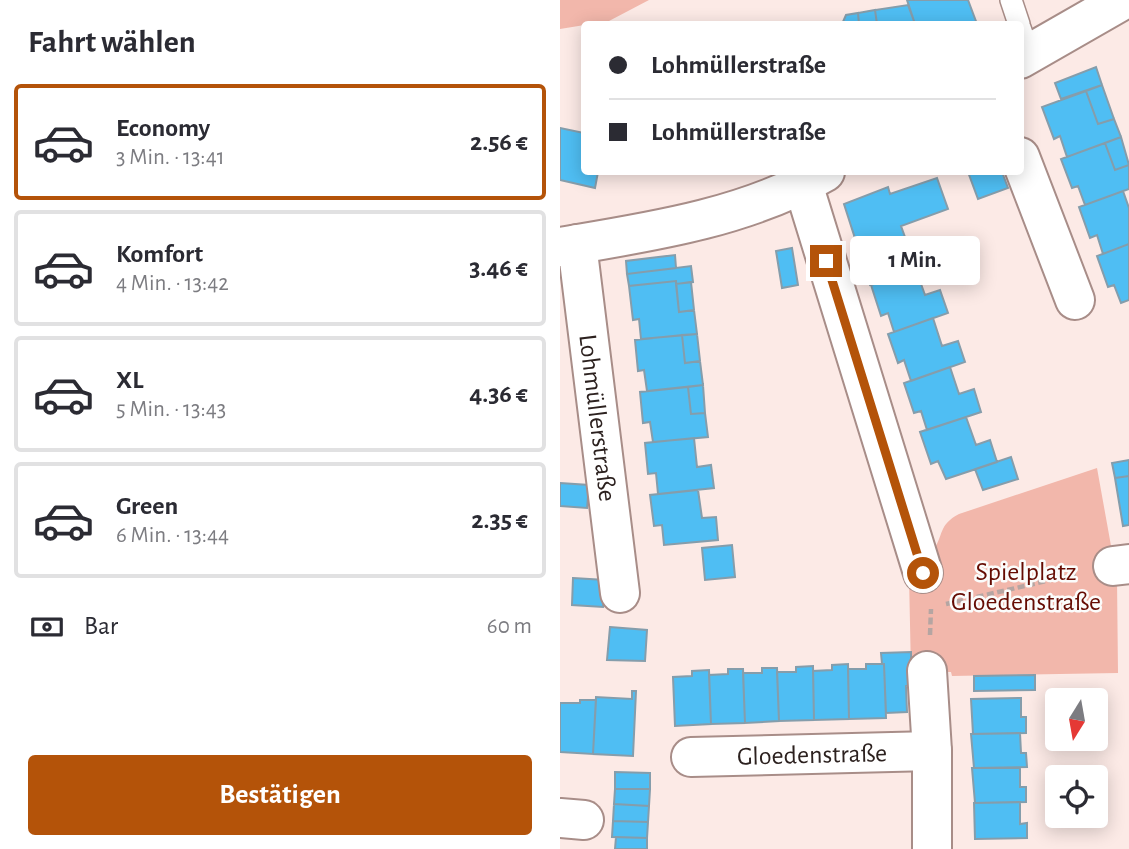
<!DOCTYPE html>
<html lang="de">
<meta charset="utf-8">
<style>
body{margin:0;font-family:"Alegreya Sans",sans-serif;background:#f7f7f7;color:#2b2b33;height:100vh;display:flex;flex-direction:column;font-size:26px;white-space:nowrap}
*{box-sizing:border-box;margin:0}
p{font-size:23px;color:#7c7c81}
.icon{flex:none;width:38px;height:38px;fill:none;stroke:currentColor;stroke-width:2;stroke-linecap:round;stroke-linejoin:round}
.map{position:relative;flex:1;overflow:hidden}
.panel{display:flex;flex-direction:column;background:#fff;width:560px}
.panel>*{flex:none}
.top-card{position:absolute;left:21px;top:21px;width:443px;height:154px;border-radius:7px;box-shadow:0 4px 18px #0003;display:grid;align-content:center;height:154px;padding:0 28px;background:#fff}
.needle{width:46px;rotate:191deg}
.buttons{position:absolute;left:485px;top:688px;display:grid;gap:14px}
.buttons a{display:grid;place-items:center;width:63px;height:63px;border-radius:7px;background:#fff;box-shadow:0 4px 18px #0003;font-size:35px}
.end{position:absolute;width:32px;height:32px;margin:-16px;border:9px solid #b45309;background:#fff;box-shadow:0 0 0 4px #fff}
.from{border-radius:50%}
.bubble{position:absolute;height:49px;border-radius:7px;background:#fff;box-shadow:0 4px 18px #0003;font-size:23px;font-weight:700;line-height:49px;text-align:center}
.top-card b{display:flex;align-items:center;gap:24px;height:66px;font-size:26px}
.top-card b+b{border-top:2px solid #e1e1e2}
.top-card i{width:18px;height:18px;background:#2b2b33}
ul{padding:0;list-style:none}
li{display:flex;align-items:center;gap:21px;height:116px;margin:0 14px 10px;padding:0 14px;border:4px solid #e1e1e2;border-radius:7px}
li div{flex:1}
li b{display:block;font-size:26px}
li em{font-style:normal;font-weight:700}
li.active{border-color:#b45309}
li>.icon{width:63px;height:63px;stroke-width:1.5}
h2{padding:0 28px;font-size:32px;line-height:84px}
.pay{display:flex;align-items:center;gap:18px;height:77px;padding:0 28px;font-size:26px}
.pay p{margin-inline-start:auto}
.primary-button{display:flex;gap:14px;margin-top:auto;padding:14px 28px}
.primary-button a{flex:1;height:80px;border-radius:7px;background:#b45309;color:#fff;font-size:28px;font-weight:700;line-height:80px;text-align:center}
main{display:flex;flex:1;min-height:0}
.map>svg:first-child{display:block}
</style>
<main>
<section class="panel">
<h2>Fahrt wählen</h2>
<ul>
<li class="active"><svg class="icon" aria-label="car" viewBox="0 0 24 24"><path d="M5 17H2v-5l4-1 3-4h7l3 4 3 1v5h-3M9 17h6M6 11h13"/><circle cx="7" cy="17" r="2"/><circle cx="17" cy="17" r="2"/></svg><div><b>Economy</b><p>3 Min. · 13:41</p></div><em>2.56 €</em></li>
<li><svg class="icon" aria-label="car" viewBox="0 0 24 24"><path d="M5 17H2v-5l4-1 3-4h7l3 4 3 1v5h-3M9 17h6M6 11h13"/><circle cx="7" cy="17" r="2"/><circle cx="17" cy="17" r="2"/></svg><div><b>Komfort</b><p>4 Min. · 13:42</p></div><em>3.46 €</em></li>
<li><svg class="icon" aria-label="car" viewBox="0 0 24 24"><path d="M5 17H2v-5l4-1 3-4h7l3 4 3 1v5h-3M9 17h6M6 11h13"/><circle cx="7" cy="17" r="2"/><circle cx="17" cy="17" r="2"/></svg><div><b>XL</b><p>5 Min. · 13:43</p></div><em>4.36 €</em></li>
<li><svg class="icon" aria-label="car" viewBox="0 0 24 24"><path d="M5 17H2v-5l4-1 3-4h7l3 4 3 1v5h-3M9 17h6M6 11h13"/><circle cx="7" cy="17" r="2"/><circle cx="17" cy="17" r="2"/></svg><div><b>Green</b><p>6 Min. · 13:44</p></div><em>2.35 €</em></li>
</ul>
<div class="pay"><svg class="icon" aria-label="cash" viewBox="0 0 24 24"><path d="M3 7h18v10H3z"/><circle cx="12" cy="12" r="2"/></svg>Bar<p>60 m</p></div>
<div class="primary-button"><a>Bestätigen</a></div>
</section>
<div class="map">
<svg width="569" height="849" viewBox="0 0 569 849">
<rect width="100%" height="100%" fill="#fceae6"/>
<path fill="#f2b7ab" d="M0 0H89L49 21 0 29Z
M537 468 557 579 558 673 392 676 391 672H351L349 576C357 568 367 560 373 551 384 535 378 525 399 514Z"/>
<path fill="#4fbef3" stroke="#859dab" stroke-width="2" d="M347 0H408L417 24H355Z
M348 5 355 24H317L315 10Z
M315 10 317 24H299L298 13Z
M298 13 299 24H282L286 15Z
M536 67 542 85 501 99 495 83Z
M542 85 554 119 538 124 526 91Z
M526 91 538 124 554 119 561 137 507 157 500 136 494 139 482 107Z
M0 128 24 133V172H38L35 188 0 180Z
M561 137 569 165 555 170 545 143Z
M545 143 555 170 569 165V189L525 205 518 186 512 188 501 159Z
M408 172H442L448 188 418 199Z
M377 178 388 209 341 226 349 248 364 243 371 264 310 285 284 204 328 187 330 194Z
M563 191 569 208V244L543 254 537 235 530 238 519 207Z
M569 244V300L561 303 554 285 548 287 537 256Z
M232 248 238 285 222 288 216 251Z
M115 255 116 268 67 274 66 261Z
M131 266 133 282 116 284V281L69 286 67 274Z
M356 270 365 295 380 290 388 313 334 332 328 313 321 316 311 285Z
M116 281 119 312 134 310 137 334 81 339 79 319 73 320 69 286Z
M131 282 134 310 119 312 116 284Z
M373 318 382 346 398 341 405 362 351 381 344 360 338 363 328 334Z
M137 334 140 361 125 363 122 335Z
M122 335 125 363 140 361 143 385 87 391 84 370 78 371 75 340Z
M390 367 399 394 414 389 421 412 367 430 361 411 354 413 344 383Z
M143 385 145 413 131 414 128 387Z
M128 387 131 414 145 413 148 437 93 442 90 422 83 423 80 392Z
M406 417 416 445 430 440 437 462 386 479 378 461 371 464 360 432Z
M134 438 137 467 151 465 154 488 98 494 96 473 88 474 85 443Z
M451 457 458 479 423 490 415 469Z
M569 460V476L555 478 552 463Z
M569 476V525L563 526 555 478Z
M0 483 29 485 27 508 0 506Z
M138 490 142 518 156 517 158 540 104 545 102 525 94 526 90 495Z
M172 545 175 577 145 580 142 548Z
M13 578 45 580 43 607 12 605Z
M50 627 87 630 85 661 47 660Z
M351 652V685L346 686 347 712 326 713 324 664H322L321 653Z
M288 664 289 719 254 720 253 671 272 670V665Z
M306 664H324L326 718 289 719 288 669H306Z
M253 666 254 720 219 721 217 672H236V667Z
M202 668H217L219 721 185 723 183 673H202Z
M168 669H183L185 723 151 724 149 675 168 674Z
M149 670 151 724 115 726 113 677 132 676V671Z
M475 675V690L414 691V676Z
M72 691H76L73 756 33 754 36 697 72 699Z
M461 698V717H466V733L413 734 411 699Z
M20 700H36L33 754 0 752V703H20Z
M460 733 461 753H466L467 767 414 768 411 734Z
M412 768H460V787H466V802L415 803Z
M55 772 90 773V789H55Z
M55 789H90L89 806 54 804Z
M460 802V824L467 823V838L415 839 414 803Z
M54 804 89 806 88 822 53 821Z
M53 821 88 822 87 838 52 837Z
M56 837 87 838V849H55Z"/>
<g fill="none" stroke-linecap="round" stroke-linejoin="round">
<defs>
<path id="lane" d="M451 0 459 24
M460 28 469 54"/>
<g id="street">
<path d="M460 59 563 0"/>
<path d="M460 157 515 300"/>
<path d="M243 184 363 573"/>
<path id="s1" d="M17 244 60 593"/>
<path d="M0 247C90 232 185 218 265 172"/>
<path d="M553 566 569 564"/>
<path d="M367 671 372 751V849"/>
<path id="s2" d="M131 757 372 751"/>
<path d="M0 818 24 820"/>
</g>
</defs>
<use href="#lane" stroke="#a88d88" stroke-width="24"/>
<use href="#street" stroke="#a88d88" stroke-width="42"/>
<path stroke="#b5a5a2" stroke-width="4.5" stroke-dasharray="7 3.5" stroke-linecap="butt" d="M386 604 517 574
M370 635 371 609"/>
<use href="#lane" stroke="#fff" stroke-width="21"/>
<use href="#street" stroke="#fff" stroke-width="38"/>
</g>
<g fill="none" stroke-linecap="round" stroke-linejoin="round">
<path stroke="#b45309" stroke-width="9" d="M266 261 363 573"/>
</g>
<g text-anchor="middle" stroke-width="5" stroke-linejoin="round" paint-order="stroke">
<g font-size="26" fill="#2c211f" stroke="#fbfcfb">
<text dy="9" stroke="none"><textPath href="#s1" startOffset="175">Lohmüllerstraße</textPath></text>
<text dy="9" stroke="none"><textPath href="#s2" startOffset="121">Gloedenstraße</textPath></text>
</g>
<g font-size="26" fill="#650b02" stroke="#fbfcfb">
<text x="466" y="580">Spielplatz<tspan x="466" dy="30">Gloedenstraße</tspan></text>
</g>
</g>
</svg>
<div class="buttons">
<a><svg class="needle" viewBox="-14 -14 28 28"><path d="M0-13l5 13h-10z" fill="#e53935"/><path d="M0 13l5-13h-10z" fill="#7c7c81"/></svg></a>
<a><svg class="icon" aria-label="locate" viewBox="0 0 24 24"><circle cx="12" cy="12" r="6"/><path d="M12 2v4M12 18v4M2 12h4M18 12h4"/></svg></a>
</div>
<i class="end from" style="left:363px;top:573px"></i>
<i class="end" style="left:266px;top:261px"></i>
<div class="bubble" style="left:290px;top:236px;width:130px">1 Min.</div>
<div class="top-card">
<b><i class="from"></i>Lohmüllerstraße</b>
<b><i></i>Lohmüllerstraße</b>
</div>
</div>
</main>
